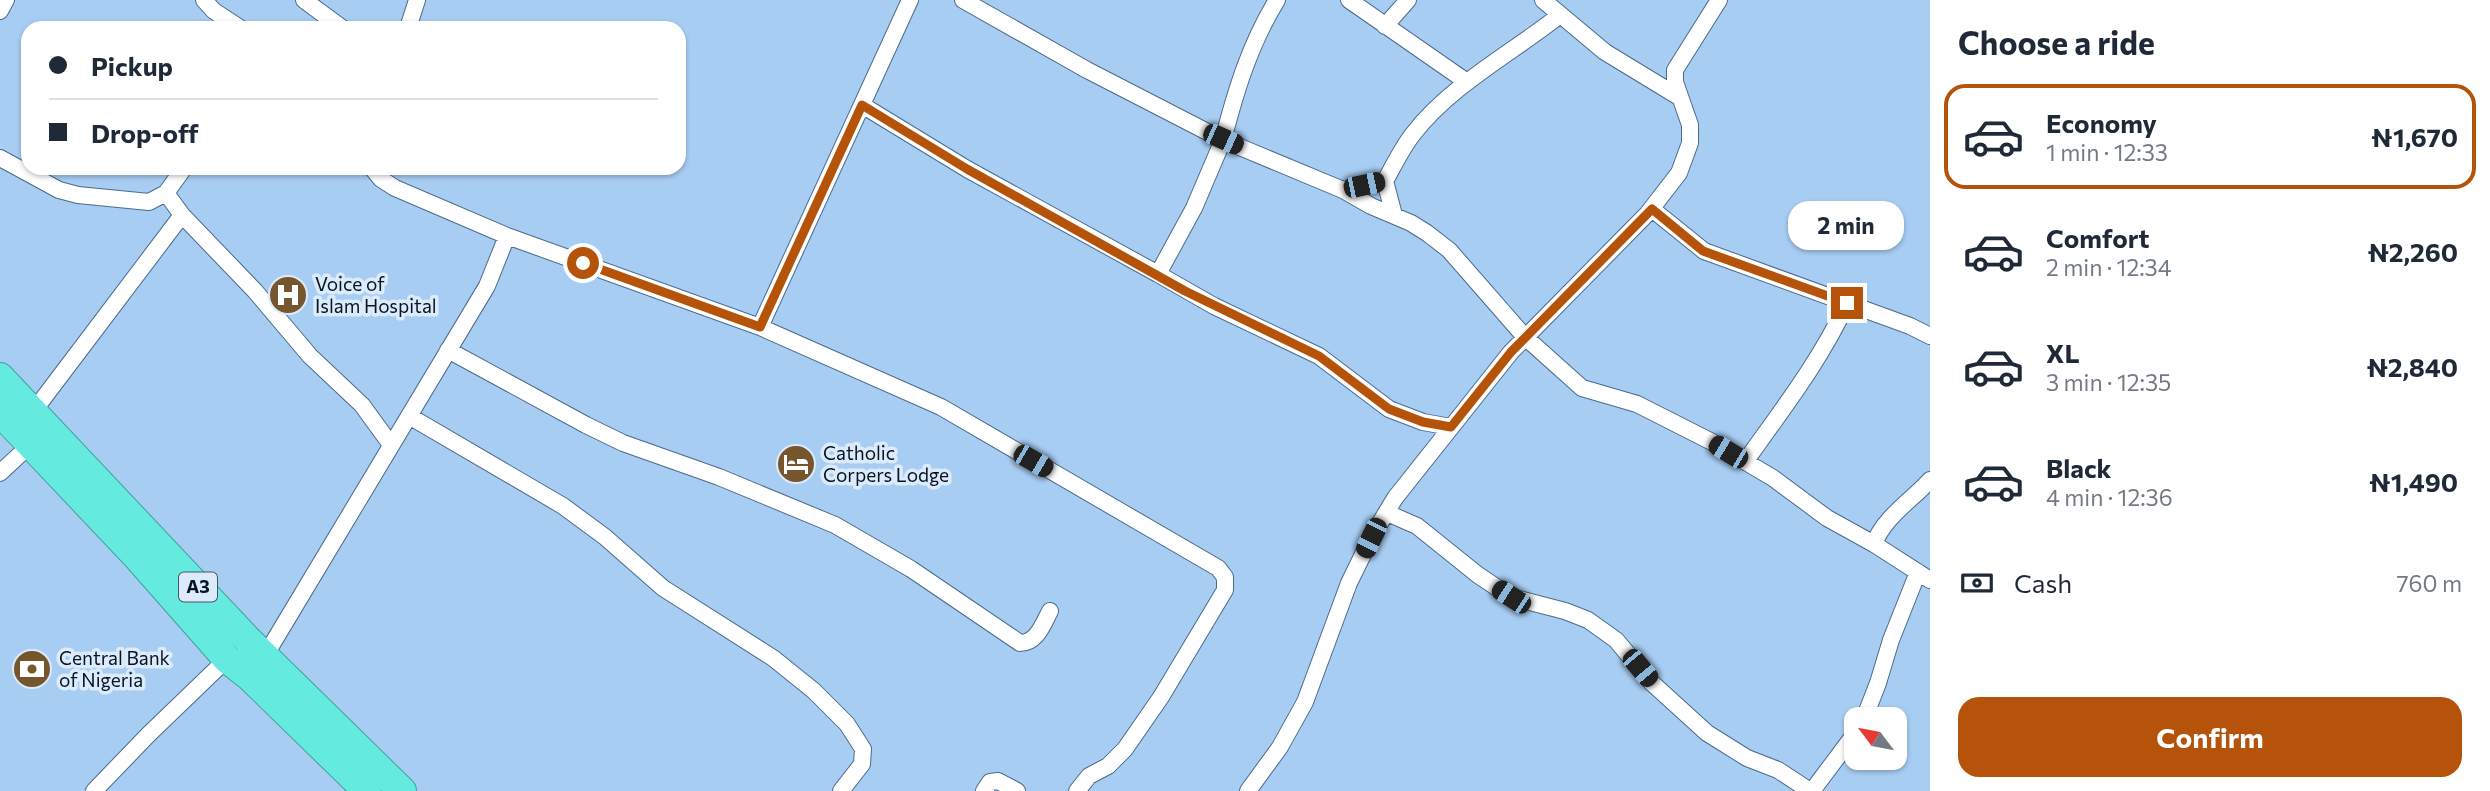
<!DOCTYPE html>
<meta charset="utf-8">
<style>
body{margin:0;font-family:Commissioner,sans-serif;background:#f6f6f7;color:#1f2937;height:100vh;display:flex;flex-direction:column;font-size:26px;white-space:nowrap}
*{box-sizing:border-box;margin:0}
p{font-size:23px;color:#747a83}
.icon{flex:none;width:38px;height:38px;fill:none;stroke:currentColor;stroke-width:2;stroke-linecap:round;stroke-linejoin:round}
.map{position:relative;flex:1;overflow:hidden}
.side{display:flex;flex-direction:column;background:#fff;width:560px}
.side>*{flex:none}
.hud{position:absolute;left:21px;top:21px;width:665px;height:154px;border-radius:21px;box-shadow:0 2px 5px #0004;display:grid;align-content:center;height:154px;padding:0 28px;background:#fff}
.needle{width:46px;rotate:302deg}
.tools{position:absolute;left:1844px;top:707px;display:grid;gap:14px}
.tools a{display:grid;place-items:center;width:63px;height:63px;border-radius:14px;background:#fff;box-shadow:0 2px 5px #0004;font-size:35px}
.end{position:absolute;width:32px;height:32px;margin:-16px;border:9px solid #b45309;background:#fff;box-shadow:0 0 0 4px #fff}
.from{border-radius:50%}
.bubble{position:absolute;height:49px;border-radius:21px;background:#fff;box-shadow:0 2px 5px #0004;font-size:23px;font-weight:700;line-height:49px;text-align:center}
.car{position:absolute;width:21px;height:42px;margin:-21px -10px;border-radius:9px;box-shadow:0 0 5px 2px #0007;background:linear-gradient(#222 24%,#8ab4d8 0 40%,#222 0 76%,#8ab4d8 0 86%,#222 0)}
.hud b{display:flex;align-items:center;gap:24px;height:66px;font-size:26px}
.hud b+b{border-top:2px solid #e0e1e3}
.hud i{width:18px;height:18px;background:#1f2937}
ul{padding:0;list-style:none}
li{display:flex;align-items:center;gap:21px;height:105px;margin:0 14px 10px;padding:0 14px;border:4px solid transparent;border-radius:21px}
li div{flex:1}
li b{display:block;font-size:26px}
li em{font-style:normal;font-weight:700}
li.on{border-color:#b45309}
li>.icon{width:63px;height:63px;stroke-width:1.5}
h2{padding:0 28px;font-size:32px;line-height:84px}
.pay{display:flex;align-items:center;gap:18px;height:77px;padding:0 28px;font-size:26px}
.pay p{margin-inline-start:auto}
.primary-button{display:flex;gap:14px;margin-top:auto;padding:14px 28px}
.primary-button a{flex:1;height:80px;border-radius:21px;background:#b45309;color:#fff;font-size:28px;font-weight:700;line-height:80px;text-align:center}
main{display:flex;flex:1;min-height:0}
.map>svg:first-child{display:block}
</style>
<main>
<div class="map">
<svg width="1930" height="791" viewBox="0 0 1930 791">
<rect width="100%" height="100%" fill="#a8cdf3"/>
<g fill="none" stroke-linecap="round" stroke-linejoin="round">
<defs>
<path id="street" d="M204 0 214 11 240 28
M304 0 342 28
M963 0 1087 70 1223 140C1236 90 1250 44 1277 0
M1349 0 1467 82
M1543 0 1605 52 1679 97
M0 11 6 0
M1385 26 1408 0
M408 28 417 0
M862 105 967 169 1158 274
M0 158 59 190 78 195 149 202 166 193 184 168
M1385 181C1394 165 1402 148 1413 134 1451 85 1512 53 1560 15
M1343 190 1385 181 1394 215
M166 193 182 215 255 291 310 356 362 405 391 445
M1652 209 1704 251 1910 326 1930 336
M507 236 760 327 941 407 1218 568 1225 577V590L1161 697 1125 749 1108 766 1089 776 1077 791
M760 327 910 0
M448 350 586 425 623 443 719 477 835 525 911 569 1020 643C1037 643 1043 624 1050 611
M33 412 182 215
M409 416 563 506 605 537 663 588 773 658 814 691 847 724 863 749 862 764 841 791
M1451 427 1423 422 1389 409 1319 356 1214 306 1158 274 1194 208 1223 140 1343 190 1371 206 1411 223 1427 233 1449 250 1525 337 1582 388 1637 404 1712 442 1773 478 1827 518 1874 544 1930 580
M1745 462C1781 411 1821 360 1847 303
M0 473 30 445
M1387 513 1417 526 1478 575 1511 597 1565 611 1588 620 1616 640 1652 683 1707 733 1747 758 1778 770 1810 791
M1874 544C1884 517 1912 500 1930 480
M262 661 487 286 507 236 395 188 381 179 372 168
M1864 719 1878 683 1891 640 1918 572
M94 791 148 735 231 655
M984 791 990 782 998 781 1017 791
M1248 791 1280 747 1305 702 1349 583 1371 538 1395 498 1511 352 1648 213 1679 173 1690 143V125L1675 82V70L1719 0
M1812 791 1857 731"/>
<path id="highway" d="M0 377 248 640 402 791
M0 412 139 559 227 659 250 677 367 791"/>
</defs>
<use href="#street" stroke="#496b8c" stroke-width="18"/>
<use href="#highway" stroke="#449f9e" stroke-width="30"/>
<use href="#street" stroke="#fff" stroke-width="16"/>
<use href="#highway" stroke="#65eae0" stroke-width="28"/>
</g>
<g fill="none" stroke-linecap="round" stroke-linejoin="round">
<path stroke="#b45309" stroke-width="9" d="M583 263 760 327 862 105 967 169 1185 291 1319 356 1389 409 1423 422 1451 427 1511 352 1652 209 1703 251 1847 303"/>
</g>
<defs>
<symbol id="hospital-disc" viewBox="-11 -11 22 22"><circle r="9.5" fill="#77552d" stroke="#dcebfb"/><path d="M-5-5h3v3.5h4V-5h3V5h-3V1.5h-4V5h-3Z" fill="#fff"/></symbol>
<symbol id="hotel-disc" viewBox="-11 -11 22 22"><circle r="9.5" fill="#77552d" stroke="#dcebfb"/><path d="M-6-4.5h1.5V1H6V5H4.5V3h-9V5H-6ZM-4 0a1.8 1.8 0 1 1 3.6 0ZM.5 0V-2.5h3Q6-2.5 6 0Z" fill="#fff"/></symbol>
<symbol id="bank-disc" viewBox="-11 -11 22 22"><circle r="9.5" fill="#77552d" stroke="#dcebfb"/><path d="M-6-4H6V4H-6ZM0-2.3a2.3 2.3 0 1 0 0 4.6a2.3 2.3 0 1 0 0-4.6Z" fill="#fff"/></symbol>
</defs>
<g fill-rule="evenodd">
<use href="#hospital-disc" x="266" y="273" width="44" height="44"/>
<use href="#hotel-disc" x="774" y="442" width="44" height="44"/>
<use href="#bank-disc" x="10" y="647" width="44" height="44"/>
</g>
<g text-anchor="middle" stroke-width="7" stroke-linejoin="round" paint-order="stroke">
<rect fill="#dcebfb" stroke="#475563" stroke-width="2" x="179" y="572.5" width="38" height="29" rx="5"/>
<g font-size="18" font-weight="bold" fill="#071522">
<text x="198" y="593">A3</text>
</g>
<g font-size="19" fill="#071522" stroke="#dcebfb" text-anchor="start">
<text x="315" y="291">Voice of<tspan x="315" dy="22">Islam Hospital</tspan></text>
<text x="823" y="460">Catholic<tspan x="823" dy="22">Corpers Lodge</tspan></text>
<text x="59" y="665">Central Bank<tspan x="59" dy="22">of Nigeria</tspan></text>
</g>
</g>
</svg>
<div class="tools">
<a><svg class="needle" viewBox="-14 -14 28 28"><path d="M0-13l5 13h-10z" fill="#e53935"/><path d="M0 13l5-13h-10z" fill="#747a83"/></svg></a>
</div>
<i class="end from" style="left:583px;top:263px"></i>
<i class="end" style="left:1847px;top:303px"></i>
<div class="bubble" style="left:1788px;top:201px;width:116px">2 min</div>
<i class="car" style="left:1223px;top:139px;rotate:114deg"></i>
<i class="car" style="left:1364px;top:185px;rotate:78deg"></i>
<i class="car" style="left:1728px;top:452px;rotate:301deg"></i>
<i class="car" style="left:1033px;top:461px;rotate:120deg"></i>
<i class="car" style="left:1371px;top:538px;rotate:206deg"></i>
<i class="car" style="left:1511px;top:597px;rotate:303deg"></i>
<i class="car" style="left:1640px;top:668px;rotate:140deg"></i>
<div class="hud">
<b><i class="from"></i>Pickup</b>
<b><i></i>Drop-off</b>
</div>
</div>
<section class="side">
<h2>Choose a ride</h2>
<ul>
<li class="on"><svg class="icon" aria-label="car" viewBox="0 0 24 24"><path d="M5 17H2v-5l4-1 3-4h7l3 4 3 1v5h-3M9 17h6M6 11h13"/><circle cx="7" cy="17" r="2"/><circle cx="17" cy="17" r="2"/></svg><div><b>Economy</b><p>1 min · 12:33</p></div><em>₦1,670</em></li>
<li><svg class="icon" aria-label="car" viewBox="0 0 24 24"><path d="M5 17H2v-5l4-1 3-4h7l3 4 3 1v5h-3M9 17h6M6 11h13"/><circle cx="7" cy="17" r="2"/><circle cx="17" cy="17" r="2"/></svg><div><b>Comfort</b><p>2 min · 12:34</p></div><em>₦2,260</em></li>
<li><svg class="icon" aria-label="car" viewBox="0 0 24 24"><path d="M5 17H2v-5l4-1 3-4h7l3 4 3 1v5h-3M9 17h6M6 11h13"/><circle cx="7" cy="17" r="2"/><circle cx="17" cy="17" r="2"/></svg><div><b>XL</b><p>3 min · 12:35</p></div><em>₦2,840</em></li>
<li><svg class="icon" aria-label="car" viewBox="0 0 24 24"><path d="M5 17H2v-5l4-1 3-4h7l3 4 3 1v5h-3M9 17h6M6 11h13"/><circle cx="7" cy="17" r="2"/><circle cx="17" cy="17" r="2"/></svg><div><b>Black</b><p>4 min · 12:36</p></div><em>₦1,490</em></li>
</ul>
<div class="pay"><svg class="icon" aria-label="cash" viewBox="0 0 24 24"><path d="M3 7h18v10H3z"/><circle cx="12" cy="12" r="2"/></svg>Cash<p>760 m</p></div>
<div class="primary-button"><a>Confirm</a></div>
</section>
</main>
